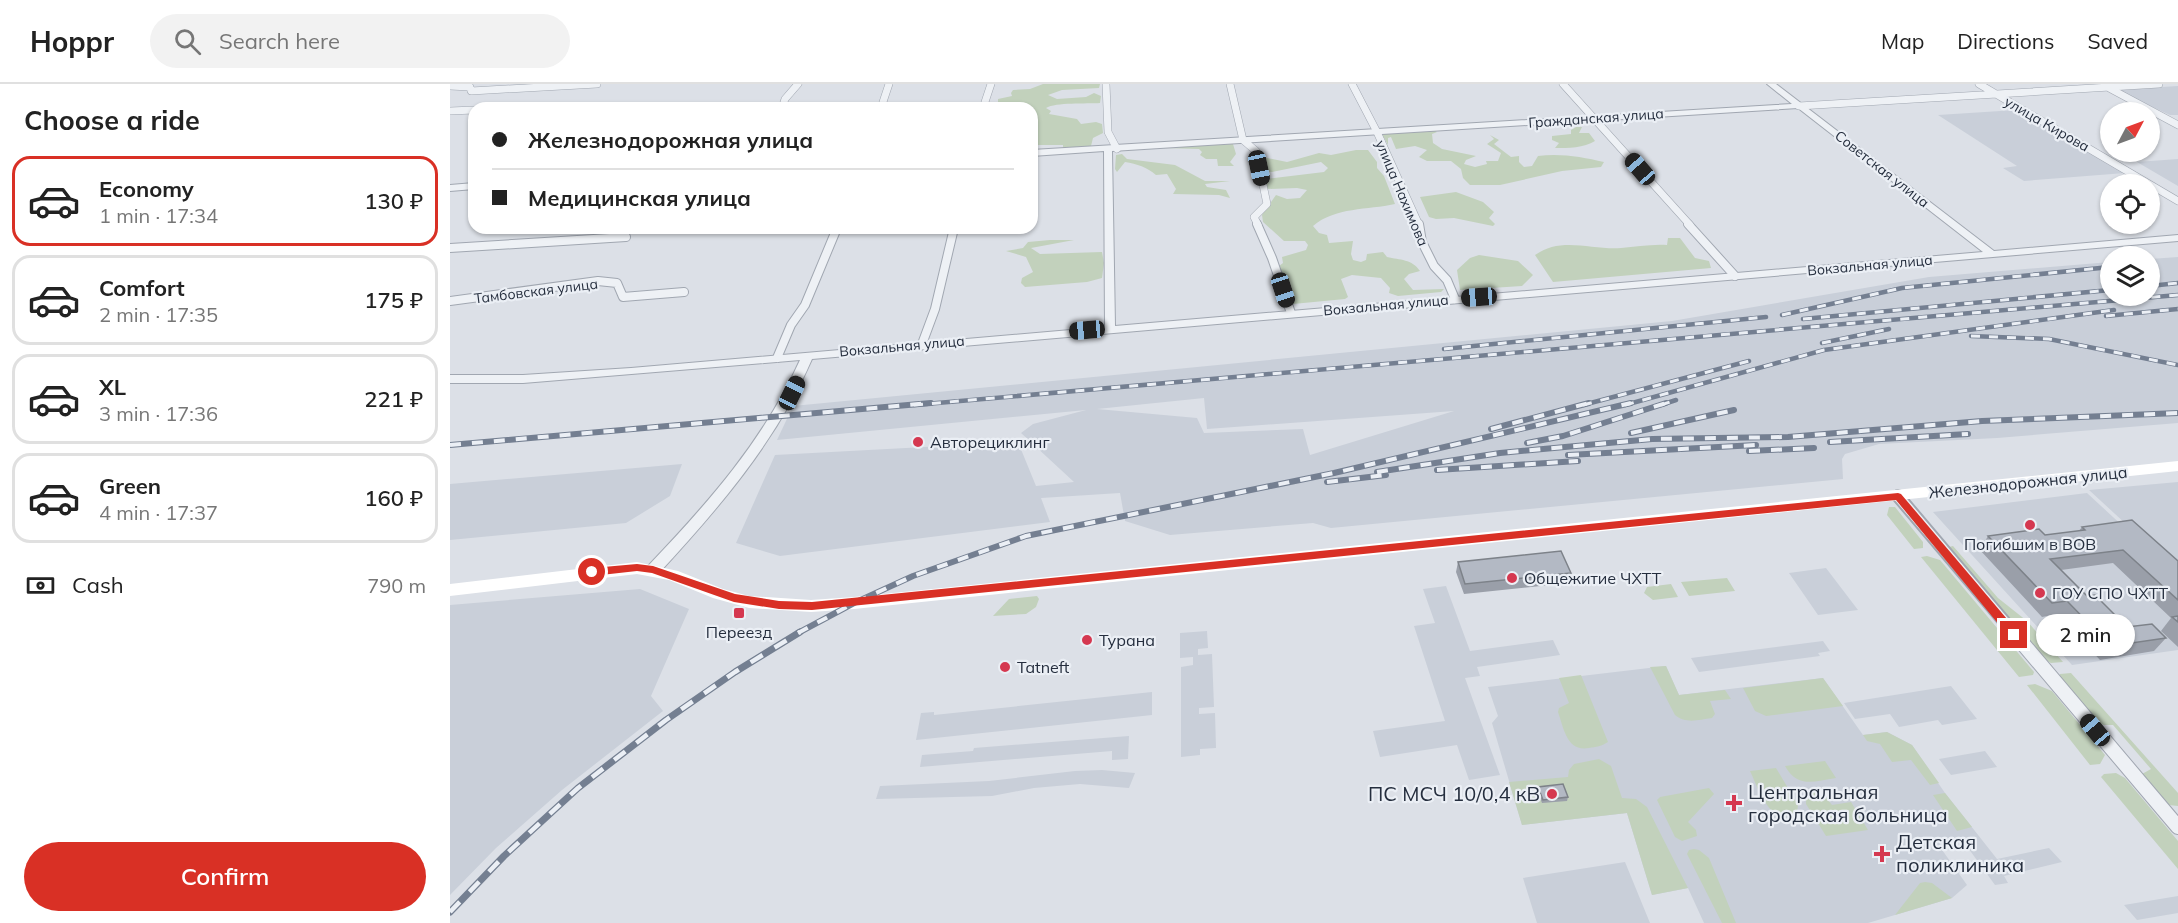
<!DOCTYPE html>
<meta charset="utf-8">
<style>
body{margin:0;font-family:Mulish,sans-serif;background:#f2f2f2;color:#222;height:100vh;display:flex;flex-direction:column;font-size:22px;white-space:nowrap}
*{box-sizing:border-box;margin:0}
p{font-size:20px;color:#767676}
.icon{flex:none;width:33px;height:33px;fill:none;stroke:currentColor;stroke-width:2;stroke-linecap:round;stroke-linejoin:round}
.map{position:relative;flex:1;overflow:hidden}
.sheet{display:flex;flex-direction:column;background:#fff;width:450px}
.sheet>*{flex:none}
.banner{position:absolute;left:18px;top:18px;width:570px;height:132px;border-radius:18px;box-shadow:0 2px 4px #0004;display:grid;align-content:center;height:132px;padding:0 24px;background:#fff}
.needle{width:39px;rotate:49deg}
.controls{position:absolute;left:1650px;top:18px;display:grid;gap:12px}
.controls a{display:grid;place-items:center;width:60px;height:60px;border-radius:50%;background:#fff;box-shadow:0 2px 4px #0004;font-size:30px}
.end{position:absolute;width:27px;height:27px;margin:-14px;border:8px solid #d93025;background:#fff;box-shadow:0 0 0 3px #fff}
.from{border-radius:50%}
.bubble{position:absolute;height:42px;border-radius:21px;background:#fff;box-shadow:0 2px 4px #0004;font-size:20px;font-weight:600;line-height:42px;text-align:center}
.car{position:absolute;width:18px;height:36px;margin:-18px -9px;border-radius:8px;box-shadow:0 0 4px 2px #0007;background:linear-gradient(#222 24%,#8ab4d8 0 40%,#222 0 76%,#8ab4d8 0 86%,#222 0)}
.banner b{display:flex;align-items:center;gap:21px;height:57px;font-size:22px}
.banner b+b{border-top:2px solid #e0e0e0}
.banner i{width:15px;height:15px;background:#222}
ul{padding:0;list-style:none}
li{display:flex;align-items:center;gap:18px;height:90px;margin:0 12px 9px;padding:0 12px;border:3px solid #e0e0e0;border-radius:18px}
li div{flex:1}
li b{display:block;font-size:22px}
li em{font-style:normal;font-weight:600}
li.current{border-color:#d93025}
li>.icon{width:54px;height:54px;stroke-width:1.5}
h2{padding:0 24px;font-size:27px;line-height:72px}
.pay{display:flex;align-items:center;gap:15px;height:66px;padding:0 24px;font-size:22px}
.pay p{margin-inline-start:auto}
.primary-button{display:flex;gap:12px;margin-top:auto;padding:12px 24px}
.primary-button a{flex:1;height:69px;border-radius:36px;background:#d93025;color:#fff;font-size:24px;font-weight:600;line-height:69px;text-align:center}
header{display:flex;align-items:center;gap:36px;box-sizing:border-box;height:84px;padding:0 30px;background:#fff;border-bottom:2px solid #e0e0e0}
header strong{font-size:28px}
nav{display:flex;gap:33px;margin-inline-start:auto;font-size:21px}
.search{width:420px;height:54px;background:#f2f2f2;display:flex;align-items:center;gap:15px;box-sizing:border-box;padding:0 21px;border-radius:33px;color:#767676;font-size:22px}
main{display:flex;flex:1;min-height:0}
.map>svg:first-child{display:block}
</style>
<header>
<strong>Hoppr</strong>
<div class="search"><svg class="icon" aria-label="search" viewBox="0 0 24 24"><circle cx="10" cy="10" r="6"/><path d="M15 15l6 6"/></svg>Search here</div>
<nav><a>Map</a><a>Directions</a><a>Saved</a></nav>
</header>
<main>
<section class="sheet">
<h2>Choose a ride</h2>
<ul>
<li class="current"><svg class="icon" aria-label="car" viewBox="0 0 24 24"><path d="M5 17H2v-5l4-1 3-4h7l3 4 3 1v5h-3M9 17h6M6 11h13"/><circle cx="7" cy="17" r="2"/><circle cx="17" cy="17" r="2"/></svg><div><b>Economy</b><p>1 min · 17:34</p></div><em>130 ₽</em></li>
<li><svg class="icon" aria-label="car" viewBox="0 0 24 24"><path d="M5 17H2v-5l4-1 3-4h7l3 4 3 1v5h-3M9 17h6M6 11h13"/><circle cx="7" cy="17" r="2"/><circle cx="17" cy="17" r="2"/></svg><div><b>Comfort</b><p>2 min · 17:35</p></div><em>175 ₽</em></li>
<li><svg class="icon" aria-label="car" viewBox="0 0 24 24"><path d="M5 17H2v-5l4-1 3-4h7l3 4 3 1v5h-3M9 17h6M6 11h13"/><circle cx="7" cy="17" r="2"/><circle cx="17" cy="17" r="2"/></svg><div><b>XL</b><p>3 min · 17:36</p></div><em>221 ₽</em></li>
<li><svg class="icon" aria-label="car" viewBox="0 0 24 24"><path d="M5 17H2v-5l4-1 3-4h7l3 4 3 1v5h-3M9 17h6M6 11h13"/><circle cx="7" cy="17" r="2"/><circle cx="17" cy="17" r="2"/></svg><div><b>Green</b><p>4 min · 17:37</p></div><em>160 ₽</em></li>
</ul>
<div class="pay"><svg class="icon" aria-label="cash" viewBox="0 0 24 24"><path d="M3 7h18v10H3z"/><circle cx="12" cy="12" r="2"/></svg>Cash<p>790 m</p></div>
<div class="primary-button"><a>Confirm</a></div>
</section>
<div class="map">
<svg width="1728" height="839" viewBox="0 0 1728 839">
<rect width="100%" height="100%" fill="#dce0e7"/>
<path fill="#c9cfd9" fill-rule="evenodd" d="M1728 2V31H1720L1665 6Z
M1566 26 1675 89 1574 97 1553 84 1567 82 1488 31Z
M1728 75V102L1687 78Z
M1728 173V339L1547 354 1429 360 1395 370 1392 375 1393 395 881 444 863 439 720 451 675 437 670 409 591 414 600 438 330 472 286 459 325 371 568 358 586 402 624 398 571 349 583 340 636 326 327 356 343 322 1222 237 1479 193 1660 178V212H1700V175ZM754 314 757 345 1004 327 860 371 853 345 754 349 747 334 647 325Z
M232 380 220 412 176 439 0 456V400Z
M1728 398V488L1639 406Z
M1637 409 1728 493V566L1622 581 1483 428Z
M1376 484 1408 526 1368 531 1339 489Z
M996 502 1020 567 1103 556 1110 571 1027 583 1030 592 1015 594 1050 691 1019 696 1007 661 930 673 923 647 995 637 964 542 985 539 973 505Z
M190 505 239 525 201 612 213 627 112 706 46 764 0 811V521Z
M757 547 758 564 748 565V571L762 570 764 623 749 624V630L765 629 766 664 750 665V671L731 673V583L743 581V573L730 574V549Z
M1373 557 1380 567 1368 569 1370 572 1249 588 1241 574Z
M1216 582 1229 611 1373 594 1413 651 1437 648 1462 661 1495 709 1547 775 1599 764 1612 778 1554 792 1558 799 1545 801 1513 757 1490 763 1517 801 1502 814 1418 839H1254L1238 804 1202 811 1177 729 1072 741 1042 639 1048 632 1038 603Z
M1501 602 1527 635 1492 641 1488 636 1449 643 1440 630 1405 635 1394 619Z
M702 608V631L466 656 471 629 484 628V631Z
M679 652 678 675 662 676V667L470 683 472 671 523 667 524 664Z
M1535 667 1547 683 1501 691 1489 675Z
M652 686 685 689 679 704 630 700 584 704 542 712 426 715 430 702 539 697 625 687Z
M1175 778 1200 839H1087L1073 794Z
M1728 812V829L1687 836 1674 821Z"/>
<path fill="#c2d1bc" d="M593 0H650L649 4 612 6 598 11 607 15 636 13 644 9 651 12 650 19C636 20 606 18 596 24L601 27 599 30 627 35 631 40 646 38 652 40 653 49 643 54 641 62 613 65V61H583L586 52 582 50V24H548V15L562 12 561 9 563 6 580 5Z
M1126 43H1132L1129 49H1139L1145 57C1134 64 1118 64 1105 64L1109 59 1102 56V52L1121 50V46Z
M984 46 987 48 982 50 983 59 992 65 1026 72 1016 76 1014 80 1025 83 1037 80 1036 77H1048L1051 69 1037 60 1044 55 1040 51 1049 56 1044 60 1061 73 1069 72V78L1074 83 1082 82 1088 72C1110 69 1133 73 1154 78L1151 83 1112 87 1050 101H1020L1013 94 1011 85 1001 77H977L969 73 977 66 965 62 946 65 941 53 938 54V61L932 50Z
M783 60 786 70 780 78 784 82H768L767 75H756L750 71 752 68 749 65 715 64Z
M906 66H918L927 78V84L934 92 945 120C918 126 885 123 863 142L869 149 877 151 879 159 903 157 901 170 903 176 911 178 916 176 917 170 933 168 937 173C950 176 962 175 970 187L959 190 954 195 963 206 994 205 991 208 948 212 939 209 940 204 931 194 902 191 891 195 898 213 895 215 843 220 829 182 833 179 832 173 856 166 858 161 855 157H834L813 138 812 131 826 111 837 115 850 114 857 106 847 104 817 105 816 95 874 88 878 84 871 78 822 88 813 87 812 75 817 74 837 78 869 69 881 71Z
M672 70 677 75 725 81 755 97H780L755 100 757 103 776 106 780 114 769 111 723 110 726 105 717 90 706 91C697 83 687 80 675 78L667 88 665 85 666 71Z
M1006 108 1033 118 1044 128 1039 134 1045 140 1043 142 1004 134 986 135 979 133 970 113Z
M1218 154H1230L1245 174 1259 177 1261 184 1103 198 1085 171C1111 152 1141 166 1171 164 1186 163 1201 160 1217 161Z
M600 156H624L581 164 590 170 652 168 654 179 652 194 637 198 575 203 571 199 572 194 583 188 576 173 556 167 573 164 578 158Z
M1029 171 1068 177 1083 191 1072 202 1010 206 1007 186 1020 174Z
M1439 423H1445L1473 458V464L1464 465 1437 431Z
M1503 462 1548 514 1577 537 1613 578 1601 579 1595 576 1499 463Z
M1477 472 1490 476 1584 588 1583 591 1569 593 1471 473Z
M1277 494 1285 507 1239 512 1231 498Z
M1221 500 1228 513 1203 516 1194 509 1197 503Z
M587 512 589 515 586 523 576 530 543 532 559 515Z
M1216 582 1229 611 1275 606 1281 615 1260 617 1265 630 1262 634C1248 636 1236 640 1225 631L1200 583Z
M1621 589 1728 709V722L1719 721 1692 690 1701 685 1663 641H1654L1646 638 1609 593 1610 590Z
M1131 591 1158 658C1152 662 1146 663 1139 664 1117 668 1114 645 1108 628L1109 624 1119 619 1109 594Z
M1373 594 1393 622 1316 632 1305 627 1293 604Z
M1585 600 1602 607 1655 671 1650 680 1640 681 1577 601Z
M1437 648 1462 661 1489 699 1480 701 1461 676 1442 678 1430 660 1417 657 1413 651Z
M1149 675 1161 682 1172 714 1186 715 1197 723 1238 804 1202 811 1177 729 1072 741 1059 698 1118 693 1119 686 1124 680Z
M1375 677 1386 694C1364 697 1348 705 1335 682Z
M1326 684 1348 721 1347 728C1320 744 1309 706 1300 687Z
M1666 689 1675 694 1728 757V785L1651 693 1654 690Z
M1259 704 1264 710 1238 738 1246 746 1247 752 1232 757 1225 753 1207 716 1210 713Z
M1361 707 1374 711 1382 721 1401 718 1418 746 1376 752 1356 720V709Z
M1495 709 1522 743 1507 747 1483 711Z
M1244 765 1249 766 1259 774 1286 839H1272L1237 770 1239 766Z
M1475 798 1482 799 1502 814 1445 831 1470 799Z"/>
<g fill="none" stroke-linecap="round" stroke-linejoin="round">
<defs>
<path id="minor-far3" d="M656 0 658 48 667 65
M780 0 793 56 806 67 817 120 804 133 808 141
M902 0 927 48 969 141
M1113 0 1240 141
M1529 0 1728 117
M0 2 20 3 21 7 147 0
M1659 4 1728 41
M1349 22 1709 0
M67 24 127 22 126 24
M332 24 335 15 348 0
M431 24 439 0
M533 24 541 0
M0 27 24 26"/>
<path id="minor-far2" d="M807 140 822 174 841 229
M969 140 972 158 984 182 997 196 1005 215
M1238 140 1285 192
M0 164 176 153
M0 217 148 197 167 199 173 213 234 208
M472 260 485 225 504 144
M327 274 341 241 355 221 387 144"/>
<path id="minor-far1" d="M1448 412 1564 549"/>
<path id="minor" d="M1563 548 1728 743"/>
<path id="tertiary" d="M1317 0H1326L1544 167 1728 151V157L362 275C326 358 269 424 208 490H198L196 486 198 482C258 419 314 356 350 276L73 299H0V291H73L181 284 655 243 654 67 582 72V66L1342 20ZM1348 24 1533 168 665 242 662 67Z
M24 99V105L0 107V101Z"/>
</defs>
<use href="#minor-far3" stroke="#a1a7b1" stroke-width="8"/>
<use href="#minor-far2" stroke="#a1a7b1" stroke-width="10"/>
<use href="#minor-far1" stroke="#a1a7b1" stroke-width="14"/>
<use href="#minor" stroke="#a1a7b1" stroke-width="16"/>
<use href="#tertiary" stroke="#a1a7b1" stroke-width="2"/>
<use href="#minor-far3" stroke="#eef1f5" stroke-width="7"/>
<use href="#minor-far2" stroke="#eef1f5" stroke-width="8"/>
<use href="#minor-far1" stroke="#eef1f5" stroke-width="10"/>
<use href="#minor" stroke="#eef1f5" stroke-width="14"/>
<use href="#tertiary" fill="#eef1f5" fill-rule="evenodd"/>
<path fill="#fff" fill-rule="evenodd" d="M1728 377V387L404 525 361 528 299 524 263 514 219 496 187 490 0 512V500L187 478 228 487 273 505 299 512 361 516 404 513Z"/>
<defs>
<path id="rail-far2" d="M1700 202 1728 199
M1332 231 1452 204 1660 183
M1656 232 1728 225
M1353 235 1660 206
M1521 252 1599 255 1728 281
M1372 259 1439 245
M994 265 1316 233
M464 321 1728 211
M1133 321 1299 277
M1175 321 1374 266 1664 226
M1211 321 1226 316"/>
<path id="rail-far1" d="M1041 345 1139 319
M1181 349 1284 326
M1380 358 1518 350
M1077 359 1113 352 1216 319
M0 361 481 319
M1299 367 1364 364
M1118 371 1306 361
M987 386 1128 377
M927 388 1050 369 1202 355 1338 353 1532 337 1728 329
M877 398 936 391
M348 549 404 519 463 492 576 452 884 389 1181 319"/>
<path id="rail" d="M0 828 54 772 128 704 216 636 285 588 350 548"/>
</defs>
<use href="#rail-far2" stroke="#747f91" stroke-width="4.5"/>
<use href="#rail-far1" stroke="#747f91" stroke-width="6"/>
<use href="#rail" stroke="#747f91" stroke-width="7"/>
<use href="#rail-far2" stroke="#ebeff5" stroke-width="3" stroke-dasharray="9" stroke-linecap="butt"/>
<use href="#rail-far1" stroke="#ebeff5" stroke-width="4" stroke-dasharray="11" stroke-linecap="butt"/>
<use href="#rail" stroke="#ebeff5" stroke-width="4.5" stroke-dasharray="14" stroke-linecap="butt"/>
</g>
<path fill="#9a9fa9" d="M1632 443 1728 477V563L1711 547 1721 534 1663 479 1611 486 1637 512 1677 543 1716 554 1704 567 1650 576 1607 530 1592 533 1530 466 1538 452 1595 451 1629 447Z
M1008 478 1121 489 1119 499 1014 510 1006 488Z
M1088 703 1118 713 1117 717 1092 719 1087 706Z"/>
<path fill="#b3b9c4" stroke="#7d8289" stroke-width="1.5" d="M1682 436 1728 477V516L1673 466 1600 475 1637 512 1645 511 1677 543 1702 540 1716 554 1661 562 1617 517 1602 519 1538 452 1589 445 1595 451 1635 446 1632 443Z
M1111 467 1121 489 1015 500 1008 478Z
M1728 532V538L1722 533Z
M1113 700 1118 713 1093 716 1088 703Z"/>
<path fill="#d93025" d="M1448 409 1451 410 1568 548V554H1560L1446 416 362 526 329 525 284 518 202 489 187 487 142 492 137 488 142 484 187 480 203 482 285 510 329 517 362 518Z"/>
<g fill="#d53850" stroke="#ebeff5" stroke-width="2">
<circle cx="468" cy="358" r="6"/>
<circle cx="1580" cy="441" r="6"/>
<circle cx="1062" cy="494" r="6"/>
<circle cx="1590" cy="509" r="6"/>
<rect x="283" y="523" width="12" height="12" rx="3"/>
<circle cx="637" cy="556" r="6"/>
<circle cx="555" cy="583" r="6"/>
<circle cx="1102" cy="710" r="6"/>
<path d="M1281 710h6v6h6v6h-6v6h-6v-6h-6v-6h6z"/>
<path d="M1429 761h6v6h6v6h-6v6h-6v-6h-6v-6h6z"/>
</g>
<g text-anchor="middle" stroke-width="4.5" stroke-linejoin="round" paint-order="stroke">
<g font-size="14" fill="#252e3e" stroke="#ebeff5">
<text transform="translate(1146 34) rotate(-4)" y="5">Гражданская улица</text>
<text transform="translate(1597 40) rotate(30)" y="5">улица Кирова</text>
<text transform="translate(1432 85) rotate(38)" y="5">Советская улица</text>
<text transform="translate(952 109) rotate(67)" y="5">улица Нахимова</text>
<text transform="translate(1420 181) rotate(-5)" y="5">Вокзальная улица</text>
<text transform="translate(86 207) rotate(-7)" y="5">Тамбовская улица</text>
<text transform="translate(936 221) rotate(-5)" y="5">Вокзальная улица</text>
<text transform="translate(452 262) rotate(-5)" y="5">Вокзальная улица</text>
</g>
<g font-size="16" fill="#252e3e" stroke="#ebeff5" text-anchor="start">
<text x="480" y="364">Авторециклинг</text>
<text x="1580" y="466" text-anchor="middle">Погибшим в ВОВ</text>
<text x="1074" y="500">Общежитие ЧХТТ</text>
<text x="1602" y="515">ГОУ СПО ЧХТТ</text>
<text x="289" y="554" text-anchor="middle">Переезд</text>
<text x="649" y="562">Турана</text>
<text x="567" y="589">Tatneft</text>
</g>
<g font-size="16" fill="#252e3e" stroke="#ebeff5">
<text transform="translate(1578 398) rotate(-6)" y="6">Железнодорожная улица</text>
</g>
<g font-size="20" fill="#252e3e" stroke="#ebeff5" text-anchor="start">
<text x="1298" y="715">Центральная<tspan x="1298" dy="23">городская больница</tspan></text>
<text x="1090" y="717" text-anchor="end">ПС МСЧ 10/0,4 кВ</text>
<text x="1446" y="765">Детская<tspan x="1446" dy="23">поликлиника</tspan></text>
</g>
</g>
</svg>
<div class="controls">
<a><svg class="needle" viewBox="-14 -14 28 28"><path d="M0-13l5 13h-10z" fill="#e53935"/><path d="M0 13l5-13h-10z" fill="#767676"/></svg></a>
<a><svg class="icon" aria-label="locate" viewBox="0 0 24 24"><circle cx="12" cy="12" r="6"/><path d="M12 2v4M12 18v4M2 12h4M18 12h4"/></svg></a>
<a><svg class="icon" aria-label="layers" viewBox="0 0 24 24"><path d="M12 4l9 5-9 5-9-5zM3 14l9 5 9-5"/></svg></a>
</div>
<i class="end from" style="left:142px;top:488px"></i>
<i class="end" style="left:1564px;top:551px"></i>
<div class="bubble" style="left:1586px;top:530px;width:99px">2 min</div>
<i class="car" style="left:809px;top:84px;rotate:168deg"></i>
<i class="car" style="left:1190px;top:85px;rotate:319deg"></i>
<i class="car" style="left:833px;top:206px;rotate:162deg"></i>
<i class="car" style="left:1029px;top:213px;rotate:266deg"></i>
<i class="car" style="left:637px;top:246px;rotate:265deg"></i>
<i class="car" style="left:342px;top:309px;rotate:26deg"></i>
<i class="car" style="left:1645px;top:646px;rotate:320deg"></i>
<div class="banner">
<b><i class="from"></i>Железнодорожная улица</b>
<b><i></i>Медицинская улица</b>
</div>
</div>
</main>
